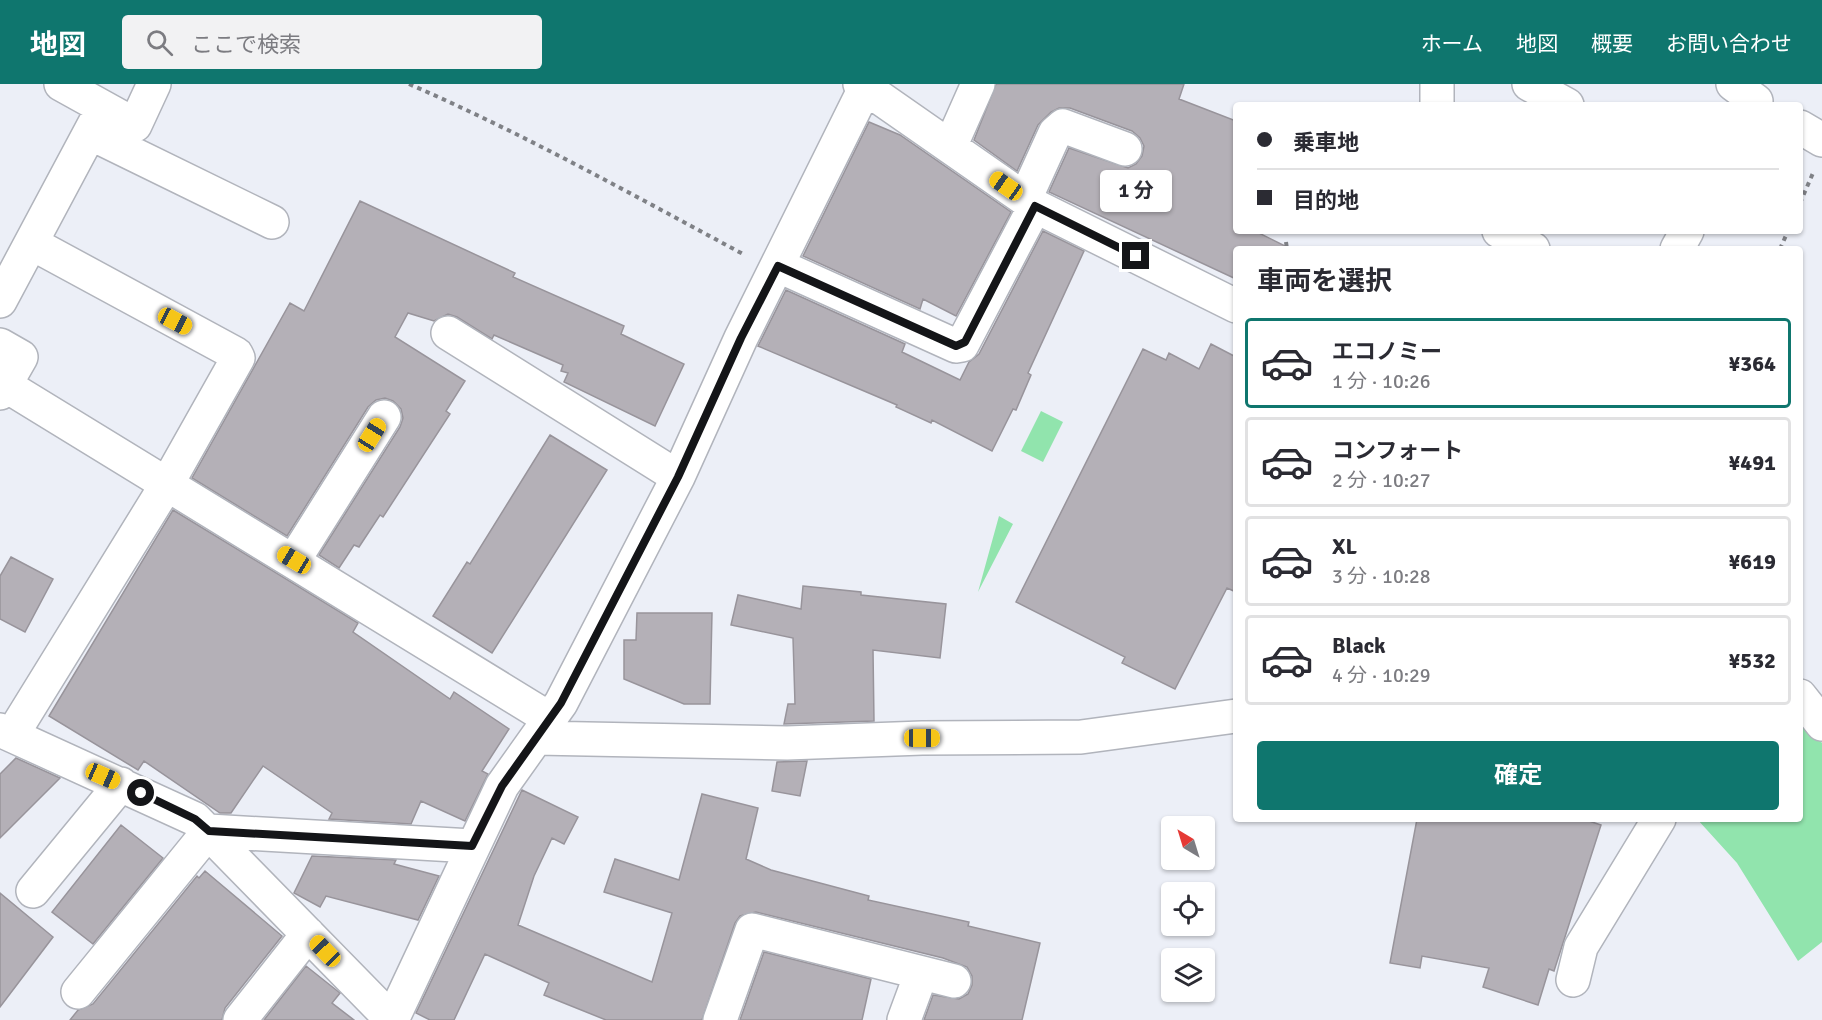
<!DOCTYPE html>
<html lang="ja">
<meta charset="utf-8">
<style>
body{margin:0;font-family:Signika,"Noto Sans JP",sans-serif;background:#f2f2f3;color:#2b2b33;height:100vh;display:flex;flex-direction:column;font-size:22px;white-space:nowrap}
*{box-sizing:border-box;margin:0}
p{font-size:20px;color:#7c7c81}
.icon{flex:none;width:33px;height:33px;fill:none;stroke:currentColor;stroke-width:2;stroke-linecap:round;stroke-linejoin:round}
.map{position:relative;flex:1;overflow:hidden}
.side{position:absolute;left:1233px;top:162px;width:570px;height:576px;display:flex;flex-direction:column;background:#fff;border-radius:6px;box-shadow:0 2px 4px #0004}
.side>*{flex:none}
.top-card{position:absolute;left:1233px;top:18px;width:570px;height:132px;border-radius:6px;box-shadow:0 2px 4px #0004;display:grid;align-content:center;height:132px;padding:0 24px;background:#fff}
.needle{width:39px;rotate:322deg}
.controls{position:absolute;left:1161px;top:732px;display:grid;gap:12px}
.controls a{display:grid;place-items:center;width:54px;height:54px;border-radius:6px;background:#fff;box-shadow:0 2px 4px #0004;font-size:30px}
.end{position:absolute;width:27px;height:27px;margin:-14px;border:8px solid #141518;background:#fff;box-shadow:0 0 0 3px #fff}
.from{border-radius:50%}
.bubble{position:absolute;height:42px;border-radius:6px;background:#fff;box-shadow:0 2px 4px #0004;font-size:20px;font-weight:700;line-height:42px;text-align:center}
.car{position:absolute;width:18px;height:36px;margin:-18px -9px;border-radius:8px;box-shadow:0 0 4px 2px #0007;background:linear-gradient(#f5c518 24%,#345 0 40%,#f5c518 0 76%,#345 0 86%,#f5c518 0)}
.top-card b{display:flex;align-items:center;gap:21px;height:57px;font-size:22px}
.top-card b+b{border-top:2px solid #e1e1e2}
.top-card i{width:15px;height:15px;background:#2b2b33}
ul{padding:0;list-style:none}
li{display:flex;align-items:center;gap:18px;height:90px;margin:0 12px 9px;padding:0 12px;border:3px solid #e1e1e2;border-radius:6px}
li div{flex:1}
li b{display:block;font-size:22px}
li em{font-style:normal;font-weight:700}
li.active{border-color:#0f766e}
li>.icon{width:54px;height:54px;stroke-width:1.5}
h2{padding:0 24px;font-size:27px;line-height:72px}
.cta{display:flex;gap:12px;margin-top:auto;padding:12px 24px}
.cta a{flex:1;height:69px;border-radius:6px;background:#0f766e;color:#fff;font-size:24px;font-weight:700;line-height:69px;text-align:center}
header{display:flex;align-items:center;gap:36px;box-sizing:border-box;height:84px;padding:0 30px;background:#0f766e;color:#fff}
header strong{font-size:28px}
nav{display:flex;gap:33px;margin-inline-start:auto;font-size:21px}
.search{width:420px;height:54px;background:#f2f2f3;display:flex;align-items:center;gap:15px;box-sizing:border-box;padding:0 21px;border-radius:6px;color:#7c7c81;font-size:22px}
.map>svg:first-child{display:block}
</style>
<header>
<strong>地図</strong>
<div class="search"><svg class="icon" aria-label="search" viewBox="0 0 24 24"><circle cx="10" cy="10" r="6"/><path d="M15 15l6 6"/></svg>ここで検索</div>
<nav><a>ホーム</a><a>地図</a><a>概要</a><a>お問い合わせ</a></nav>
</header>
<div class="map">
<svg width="1822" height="936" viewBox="0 0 1822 936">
<rect width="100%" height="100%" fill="#eceff7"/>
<path fill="#91e4ad" d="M1041 327 1063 338 1043 378 1021 367Z
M999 432 1013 440 978 508Z
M1800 632 1822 659V858L1798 877 1737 779 1697 735H1800Z"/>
<path fill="#b4b0b7" stroke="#98949b" stroke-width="1.5" d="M996 0H1184L1179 15 1236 37V147H1255L1291 165H1236V195L1049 108 1069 64 1128 84 1136 80 1142 72 1144 62 1140 54 1132 47 1070 24H1059L1051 28 1038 41 1017 87 974 56Z
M869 38 900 51 1011 128 956 232 923 215 920 225 803 172Z
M360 117 515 189 513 193 624 242 621 250 684 280 655 342 564 298 568 289 561 287 563 281 494 251 492 255 457 233 448 230 434 237 408 229 395 253 465 297 446 327 450 330 383 433 380 431 359 463 354 461 339 484 319 471 400 343 403 334 401 325 393 317 385 314 376 316 368 323 287 452 192 394 290 219 304 227Z
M1043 147 1084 167 1028 289 1031 291 1016 326 1013 325 992 367 932 336 931 339 896 323 897 321 758 262 786 206 905 260 902 268 960 296 969 278 979 270Z
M1211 260 1236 273V508L1227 504 1175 605 1122 579 1125 573 1016 518 1143 265 1166 276 1169 269 1199 285Z
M550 351 607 386 492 569 433 532 467 478 470 480Z
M173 426 358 539 353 548 450 615 454 608 509 645 482 687 488 690 465 737 421 717 411 740 329 735 332 729 263 682 231 729H220L144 677 138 686 49 632Z
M11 473 53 495 25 548 0 535V492Z
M803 502 861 508V511L946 520 940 574 873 566 874 637 784 640 788 620H795L793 554 731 541 738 511 801 525Z
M637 529H712L710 620H684L624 595V556H636Z
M16 674 60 694 0 754V690Z
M807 677 800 712 772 707 777 678Z
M522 706 578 733 564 760 552 754 534 792 518 841 652 898 672 829 604 808 615 775 679 796 702 710 758 724 746 775 771 786 869 812 868 816 969 838 968 842 1040 859 1022 936H924L933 911 959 915 968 910 972 901V892L967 883 943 874 756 828 740 832 735 839 702 936H606L544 911 549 899 485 870 454 936H430L416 929Z
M1417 735H1583L1601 741 1554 887 1549 885 1538 921 1483 903 1489 884 1422 872 1420 884 1390 879Z
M121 741 163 774 93 860 52 828Z
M312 772 396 776 394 780 439 792 418 836 326 812 320 823 294 809Z
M205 787 282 852 225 924 222 936H70L78 926 93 920 197 792 199 794Z
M0 809 53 853 0 923Z
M764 868 871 895 862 936H740Z
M306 882 340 909 332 919 354 936H264Z"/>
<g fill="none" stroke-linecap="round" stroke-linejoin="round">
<defs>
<path id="minor" d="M61 0 135 41 154 0
M860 0 1035 122 1236 222
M1529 0 1567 21
M1733 0 1756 17
M1437 21V0
M1800 43 1822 56
M90 49 272 138
M950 63 978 0
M1025 115 1055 49 1063 42 1125 65
M1499 147 1533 165
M1677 165 1687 147
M779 182 956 262 962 261 1035 122
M0 217 103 24
M448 249 678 393
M0 261 21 273 5 301
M0 309 5 301 550 635
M294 476 384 333
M1800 612 1822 640
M0 646 195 735 392 936
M12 651 167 400 238 274 236 270 33 160
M537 654 787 659 922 654 1081 653 1236 632
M33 807 121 700
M1573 896 1581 863 1659 735
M78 908 209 747 472 762
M240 936 308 850
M392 936 502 702 561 619 678 393 741 254 865 4
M720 936 752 846 954 897
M904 936 921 890"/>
</defs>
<use href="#minor" stroke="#b1b4bc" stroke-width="36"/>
<path stroke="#7f8186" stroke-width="4" stroke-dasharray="4.5 4.5" stroke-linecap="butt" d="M409 0C524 50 633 111 743 170
M1800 119 1813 89
M1286 158 1287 165
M1780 165 1788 147"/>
<use href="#minor" stroke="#fff" stroke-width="33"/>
</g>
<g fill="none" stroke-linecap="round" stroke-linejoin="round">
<path stroke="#141518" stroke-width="8" d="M141 709 195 735 209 747 472 762 502 702 561 619 678 393 741 254 778 182 956 262 965 258 1035 122 1136 172"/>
</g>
</svg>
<div class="controls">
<a><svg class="needle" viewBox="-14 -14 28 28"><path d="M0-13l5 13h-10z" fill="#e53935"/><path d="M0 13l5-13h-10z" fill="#7c7c81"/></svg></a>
<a><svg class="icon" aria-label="locate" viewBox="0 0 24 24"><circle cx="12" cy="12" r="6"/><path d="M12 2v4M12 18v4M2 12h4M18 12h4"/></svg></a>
<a><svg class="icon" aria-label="layers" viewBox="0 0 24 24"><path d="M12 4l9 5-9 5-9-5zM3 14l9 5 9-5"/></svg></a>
</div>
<i class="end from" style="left:141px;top:709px"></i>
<i class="end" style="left:1136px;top:172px"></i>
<div class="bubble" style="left:1100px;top:86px;width:72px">1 分</div>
<i class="car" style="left:1006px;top:102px;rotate:305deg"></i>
<i class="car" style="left:175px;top:237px;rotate:118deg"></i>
<i class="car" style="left:372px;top:351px;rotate:32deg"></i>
<i class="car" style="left:294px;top:476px;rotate:301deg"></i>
<i class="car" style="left:922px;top:654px;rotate:90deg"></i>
<i class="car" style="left:103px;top:692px;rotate:114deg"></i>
<i class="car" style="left:325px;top:867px;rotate:316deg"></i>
<div class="top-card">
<b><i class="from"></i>乗車地</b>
<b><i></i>目的地</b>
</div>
<section class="side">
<h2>車両を選択</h2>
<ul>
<li class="active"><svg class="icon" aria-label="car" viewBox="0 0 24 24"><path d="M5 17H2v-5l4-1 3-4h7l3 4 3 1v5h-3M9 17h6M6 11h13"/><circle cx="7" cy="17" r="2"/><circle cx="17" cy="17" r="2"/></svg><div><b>エコノミー</b><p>1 分 · 10:26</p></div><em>¥364</em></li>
<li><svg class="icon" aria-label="car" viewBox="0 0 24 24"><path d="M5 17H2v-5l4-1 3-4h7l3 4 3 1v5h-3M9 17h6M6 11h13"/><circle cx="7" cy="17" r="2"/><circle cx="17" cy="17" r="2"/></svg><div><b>コンフォート</b><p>2 分 · 10:27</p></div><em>¥491</em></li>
<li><svg class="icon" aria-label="car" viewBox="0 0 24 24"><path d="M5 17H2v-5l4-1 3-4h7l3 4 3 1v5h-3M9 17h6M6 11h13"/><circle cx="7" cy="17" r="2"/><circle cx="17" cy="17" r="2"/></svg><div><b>XL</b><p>3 分 · 10:28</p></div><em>¥619</em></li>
<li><svg class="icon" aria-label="car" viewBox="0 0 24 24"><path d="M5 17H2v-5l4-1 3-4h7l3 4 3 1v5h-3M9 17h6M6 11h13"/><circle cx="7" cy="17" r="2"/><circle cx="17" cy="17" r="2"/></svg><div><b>Black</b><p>4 分 · 10:29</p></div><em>¥532</em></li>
</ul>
<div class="cta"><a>確定</a></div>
</section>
</div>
